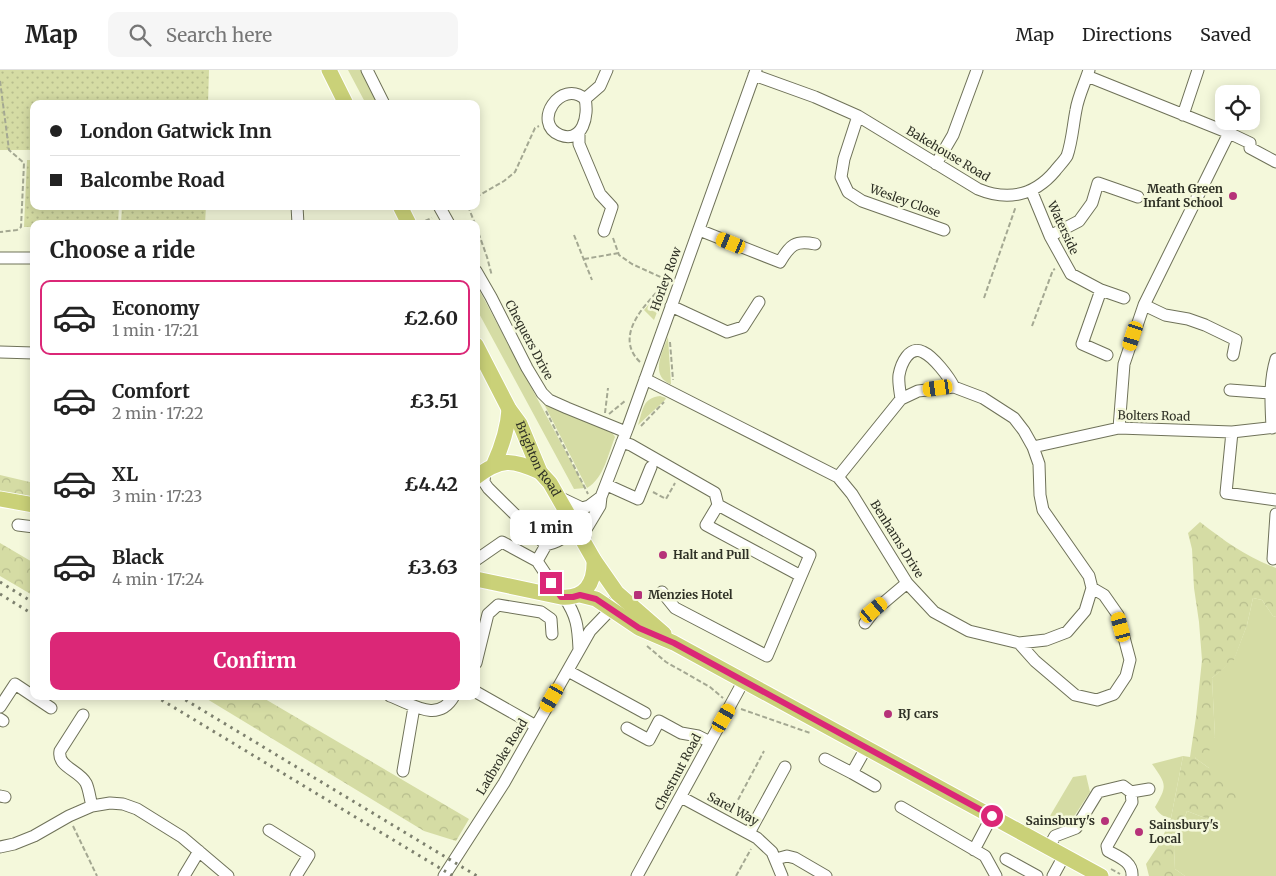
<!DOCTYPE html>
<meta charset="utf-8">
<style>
body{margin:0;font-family:Merriweather,serif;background:#f6f6f6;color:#222;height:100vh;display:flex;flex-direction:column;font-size:19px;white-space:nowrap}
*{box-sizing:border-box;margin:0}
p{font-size:16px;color:#767676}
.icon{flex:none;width:28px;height:28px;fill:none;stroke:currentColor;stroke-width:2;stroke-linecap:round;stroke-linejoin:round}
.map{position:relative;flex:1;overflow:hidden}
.side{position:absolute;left:30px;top:150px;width:450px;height:480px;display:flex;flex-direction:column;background:#fff;border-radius:10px;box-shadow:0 2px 12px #0003}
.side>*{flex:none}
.guide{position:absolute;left:30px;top:30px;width:450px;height:110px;border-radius:10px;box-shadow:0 2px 12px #0003;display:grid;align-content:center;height:110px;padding:0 20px;background:#fff}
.tools{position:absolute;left:1215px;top:15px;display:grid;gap:10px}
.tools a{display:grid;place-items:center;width:45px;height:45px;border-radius:10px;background:#fff;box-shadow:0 2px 12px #0003;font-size:25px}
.end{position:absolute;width:22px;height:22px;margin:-11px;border:6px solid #db2777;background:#fff;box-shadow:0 0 0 2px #fff}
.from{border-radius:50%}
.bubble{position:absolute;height:35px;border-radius:10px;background:#fff;box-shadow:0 2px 12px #0003;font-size:16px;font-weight:700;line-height:35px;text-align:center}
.car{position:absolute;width:15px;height:30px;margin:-15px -8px;border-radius:6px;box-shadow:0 0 4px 1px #0007;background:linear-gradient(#f5c518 24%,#345 0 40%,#f5c518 0 76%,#345 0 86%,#f5c518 0)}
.guide b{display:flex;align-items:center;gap:18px;height:48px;font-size:19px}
.guide b+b{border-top:1px solid #e0e0e0}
.guide i{width:12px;height:12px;background:#222}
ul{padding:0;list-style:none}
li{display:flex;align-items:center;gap:15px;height:75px;margin:0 10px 8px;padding:0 10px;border:2px solid transparent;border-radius:10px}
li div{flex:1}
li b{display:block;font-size:19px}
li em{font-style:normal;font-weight:700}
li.current{border-color:#db2777}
li>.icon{width:45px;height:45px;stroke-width:1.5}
h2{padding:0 20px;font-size:22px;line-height:60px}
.button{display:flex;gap:10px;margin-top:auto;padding:10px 20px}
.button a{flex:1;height:58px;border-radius:10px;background:#db2777;color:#fff;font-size:20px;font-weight:700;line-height:58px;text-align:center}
header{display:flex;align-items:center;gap:30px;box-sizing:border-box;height:70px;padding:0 25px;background:#fff;border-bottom:1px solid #e0e0e0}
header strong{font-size:24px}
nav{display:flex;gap:28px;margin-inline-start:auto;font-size:18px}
.search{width:350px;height:45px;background:#f6f6f6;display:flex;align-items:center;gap:12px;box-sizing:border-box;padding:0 18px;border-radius:10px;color:#767676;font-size:19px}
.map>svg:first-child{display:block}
</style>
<header>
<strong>Map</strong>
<div class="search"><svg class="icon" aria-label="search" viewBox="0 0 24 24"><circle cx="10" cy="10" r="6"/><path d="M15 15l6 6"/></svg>Search here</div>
<nav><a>Map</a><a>Directions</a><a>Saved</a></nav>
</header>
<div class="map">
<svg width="1276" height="806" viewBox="0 0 1276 806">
<defs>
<pattern id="forest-crowns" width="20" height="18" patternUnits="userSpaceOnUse" patternTransform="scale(1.25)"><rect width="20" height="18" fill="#d5dca4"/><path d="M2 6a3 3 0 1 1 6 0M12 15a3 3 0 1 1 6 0" fill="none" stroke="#b7bd8d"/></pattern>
<pattern id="park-dots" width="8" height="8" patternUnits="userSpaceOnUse" patternTransform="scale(1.25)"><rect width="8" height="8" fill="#d5dca4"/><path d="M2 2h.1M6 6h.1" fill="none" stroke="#b7bd8d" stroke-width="1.8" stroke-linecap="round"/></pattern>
</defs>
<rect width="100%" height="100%" fill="#f4f8db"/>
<path fill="#d5dca4" d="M348 0H362L380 34H366Z
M476 214 585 418 574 419 476 238Z
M662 219 665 222 654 250 644 240Z
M668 267 671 314H670C650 305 662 283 668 267Z
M660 326 666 328 665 330 638 355C643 341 642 328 660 326Z
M543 332 610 359 615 367C608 384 604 408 587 418Z
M1253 528 1262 530 1273 546 1276 547V806H1185L1175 799 1174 778 1187 741 1218 753 1209 698 1195 688 1215 667 1212 608 1234 589 1247 555Z
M1183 686 1171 748C1163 747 1159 744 1155 737 1168 715 1166 714 1152 694Z
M1086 705 1090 722 1073 748 1049 758 1044 756 1073 707Z"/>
<path fill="url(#forest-crowns)" d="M0 405 34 413V430L0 424Z
M1200 452C1226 472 1245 486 1276 498V547L1273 546 1262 530 1253 528 1247 555 1234 590 1212 608 1215 667 1210 680 1195 688 1209 698 1236 713V740L1218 753 1187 741 1174 778 1175 799 1185 806H1149L1146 794 1160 773 1171 748 1183 686 1190 687 1196 647 1202 590 1199 552 1194 518 1192 479 1188 463Z
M0 473 34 493V526L0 506Z
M202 626H260L469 749 456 771 424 761Z"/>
<path fill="url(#park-dots)" d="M0 0H209L208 34H34V80H0Z
M27 90H34V136H119L118 154H34V157H24Z
M122 136H206L205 154H121Z"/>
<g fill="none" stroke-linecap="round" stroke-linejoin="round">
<defs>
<path id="minor" d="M367 0 384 34
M754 5 815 27 858 46 978 119C1007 131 1034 126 1055 101 1058 97 1064 91 1067 86 1072 72 1073 55 1076 40 1078 27 1085 13 1089 0
M1087 6 1229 63 1144 235 1124 294 1119 358
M585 29C561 8 531 53 560 65 583 74 589 45 585 29L600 16 607 0
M1183 45 1198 0
M858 46 844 89 841 107 848 122 862 131 944 160
M579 62V74L600 124 612 137 604 161
M1229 63 1250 73V78L1276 92
M936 94 953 65 977 0
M1031 120 1050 166 1071 204 1101 220 1124 228
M297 136 298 154
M439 136 449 154
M699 160 780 192C790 175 795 170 815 174
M1050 166 1079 151 1092 133 1098 113 1138 127
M0 188H32
M476 201 491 227 527 298 542 323 549 330 567 338 626 362
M1101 220 1082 274 1107 285
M1144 235 1165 245 1188 249 1205 255 1236 270 1233 285
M671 236 727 262 743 257 759 232
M0 282 34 283
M645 309 838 407 852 424 907 513 934 542 969 561 1019 573 1046 570 1067 562 1085 541 1092 518 1089 506 1043 440 1040 425 1039 394 1033 377 1024 361 1014 348 983 328 954 317 918 321 901 329 838 407
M1230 320 1270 323
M901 329C900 321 898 312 899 305 901 294 909 275 923 282 934 287 949 307 954 317
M1272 358C1271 334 1269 312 1276 289
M1232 362 1226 423 1276 430
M622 372 631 375 715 423 718 435 810 485 801 506 706 455 718 435
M1033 377 1119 358 1232 362 1276 357
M485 400 484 412 488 418 546 475
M607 415 638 429 651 397
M559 427 582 438 589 436 601 427
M18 455 34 457
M585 473V461L600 436 601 427 628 357 756 0
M1273 489 1276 444
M476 490 502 472 537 491 561 527
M537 491 546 475C563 471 567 466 571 450
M662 522 675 538 767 586 801 506
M564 527C577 546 578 557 579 579
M865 553 875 540 907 513
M1019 573 1035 591 1075 625 1097 630 1114 624 1126 606 1130 590 1118 545 1104 525 1092 518
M476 593 488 544 498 535 541 542 551 549 552 564
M568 601 645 643
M476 622 536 656
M390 626C412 634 438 654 454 626
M0 637 15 614 51 638
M83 645 60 681C57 697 79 700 86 713 89 719 90 729 92 736
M0 649 3 651
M627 658 649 670 659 651 681 663 698 666 710 672
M866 678 852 703 875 716
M825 689 852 703
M403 701 414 637
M1131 722 1149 719
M0 726 5 727
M681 727 757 768 772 782 782 806
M901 737 985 786 996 806
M269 760 309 785 296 806
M749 763 785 697
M0 777 14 774 34 766 69 746 92 736 110 733 123 734 137 739 182 767 228 806
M1049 777 1055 766 1076 758 1098 722 1123 716 1131 722 1132 732 1107 776 1108 781C1119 787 1133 792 1132 806
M974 780 992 746
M776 789 787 786 795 788 826 806
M1006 789 1037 806
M184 806 199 781
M444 806 504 713 590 561 615 535 617 523
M637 806 743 612
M1053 806 1064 786"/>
<g id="major">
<path d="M329 0 346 34"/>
<path d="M400 136 409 154"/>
<path id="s1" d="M476 275 509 339 520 354 540 402 550 413 594 490 617 523 664 564"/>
<path d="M494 394C502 376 508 359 509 339"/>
<path d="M476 407C501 388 512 389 540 402"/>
<path d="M0 429 34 435"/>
<path d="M476 509 561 527C585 529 595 513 594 490"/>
<path d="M580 525 596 529 639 558 674 573 1101 806"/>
</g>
</defs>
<use href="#minor" stroke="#6f7259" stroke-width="13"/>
<use href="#major" stroke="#fff" stroke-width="17"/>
<path stroke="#a4a892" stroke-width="2" stroke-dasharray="5 2.5" stroke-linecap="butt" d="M0 11 9 80 24 93 21 157 17 160 0 162
M476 127 504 111 515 102 535 58 539 56
M468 136 475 154
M425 151 432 148
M476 156 487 187 492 206
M574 165 592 210
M613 168 619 185 632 194 667 210
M584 189 619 183
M984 228 1016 136
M1032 256 1053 200 1055 199
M670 272 673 310
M640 292C611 264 650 230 668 210
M546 341 588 424
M605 343 608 318
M609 344 625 331
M641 356 664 332
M653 422 666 429 675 413
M647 576 666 592 710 617 723 628
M741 639 810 663
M736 734 750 741
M731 743 764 681
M73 756 97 806
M1111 799 1120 804
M736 806 751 779"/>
<use href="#minor" stroke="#fff" stroke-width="11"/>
<use href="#major" stroke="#cad178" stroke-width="15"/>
<path stroke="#7d806e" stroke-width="3" stroke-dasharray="2.5 5" stroke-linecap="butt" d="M0 512 34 533
M0 524 34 545
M155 626 453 806
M179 626 477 806"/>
</g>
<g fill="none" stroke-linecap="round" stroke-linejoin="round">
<path stroke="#db2777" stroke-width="6" d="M551 513 561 527H573L580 525 596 529 639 558 674 573 992 746"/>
</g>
<g fill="#b63279" stroke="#f4f8db" stroke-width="2">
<circle cx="1233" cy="126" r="5"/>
<circle cx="663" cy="485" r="5"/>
<rect x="633" y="520" width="10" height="10" rx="2.5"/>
<circle cx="888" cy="644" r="5"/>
<circle cx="1105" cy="751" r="5"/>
<circle cx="1139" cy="762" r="5"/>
</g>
<g text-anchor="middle" stroke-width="5" stroke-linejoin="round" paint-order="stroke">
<g font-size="12" fill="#2f3126" stroke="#f4f8db">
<text transform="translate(948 84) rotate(31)" y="4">Bakehouse Road</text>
<text transform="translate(905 131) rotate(20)" y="4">Wesley Close</text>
<text transform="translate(1063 158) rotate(65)" y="4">Waterside</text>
<text transform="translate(666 209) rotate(-70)" y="4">Horley Row</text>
<text transform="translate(529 270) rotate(62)" y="4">Chequers Drive</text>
<text transform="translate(1154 346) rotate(1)" y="4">Bolters Road</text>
<text dy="4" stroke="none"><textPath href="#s1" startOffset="130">Brighton Road</textPath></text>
<text transform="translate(897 469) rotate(58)" y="4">Benhams Drive</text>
<text transform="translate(502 687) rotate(-59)" y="4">Ladbroke Road</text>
<text transform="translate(678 702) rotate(-62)" y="4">Chestnut Road</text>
<text transform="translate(733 739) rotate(28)" y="4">Sarel Way</text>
</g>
<g font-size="12" font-weight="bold" fill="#2f3126" stroke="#f4f8db" text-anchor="start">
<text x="1223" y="123" text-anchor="end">Meath Green<tspan x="1223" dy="14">Infant School</tspan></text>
<text x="673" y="489">Halt and Pull</text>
<text x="648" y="529">Menzies Hotel</text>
<text x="898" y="648">RJ cars</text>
<text x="1095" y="755" text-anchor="end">Sainsbury's</text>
<text x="1149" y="759">Sainsbury's<tspan x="1149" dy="14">Local</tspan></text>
</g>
</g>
</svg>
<div class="tools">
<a><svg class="icon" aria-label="locate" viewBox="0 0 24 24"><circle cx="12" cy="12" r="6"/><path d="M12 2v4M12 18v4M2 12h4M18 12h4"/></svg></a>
</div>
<i class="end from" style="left:992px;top:746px"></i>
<i class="end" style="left:551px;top:513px"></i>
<div class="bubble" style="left:510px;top:440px;width:82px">1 min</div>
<i class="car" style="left:731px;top:173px;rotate:292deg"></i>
<i class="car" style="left:1133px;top:266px;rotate:198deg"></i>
<i class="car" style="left:938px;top:318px;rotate:262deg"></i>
<i class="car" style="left:874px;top:540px;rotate:50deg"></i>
<i class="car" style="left:1121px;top:557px;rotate:345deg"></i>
<i class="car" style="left:552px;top:628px;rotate:210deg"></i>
<i class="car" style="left:724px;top:648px;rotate:30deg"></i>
<div class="guide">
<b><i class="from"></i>London Gatwick Inn</b>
<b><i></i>Balcombe Road</b>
</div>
<section class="side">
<h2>Choose a ride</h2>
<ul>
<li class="current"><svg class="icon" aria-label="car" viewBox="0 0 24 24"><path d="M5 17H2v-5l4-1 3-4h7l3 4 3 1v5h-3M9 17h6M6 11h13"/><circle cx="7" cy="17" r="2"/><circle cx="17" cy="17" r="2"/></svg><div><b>Economy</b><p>1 min · 17:21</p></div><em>£2.60</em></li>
<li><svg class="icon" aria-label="car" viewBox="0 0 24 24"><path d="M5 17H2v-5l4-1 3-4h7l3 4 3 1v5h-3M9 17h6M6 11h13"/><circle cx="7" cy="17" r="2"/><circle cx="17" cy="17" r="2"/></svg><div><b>Comfort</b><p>2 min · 17:22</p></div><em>£3.51</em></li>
<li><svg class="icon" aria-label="car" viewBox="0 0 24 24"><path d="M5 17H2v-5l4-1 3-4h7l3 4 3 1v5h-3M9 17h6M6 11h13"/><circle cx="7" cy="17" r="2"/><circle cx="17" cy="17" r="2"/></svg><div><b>XL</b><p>3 min · 17:23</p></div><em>£4.42</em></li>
<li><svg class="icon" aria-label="car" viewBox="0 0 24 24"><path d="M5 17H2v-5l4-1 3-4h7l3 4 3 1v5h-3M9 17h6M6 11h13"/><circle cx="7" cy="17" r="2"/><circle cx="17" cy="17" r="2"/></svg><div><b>Black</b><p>4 min · 17:24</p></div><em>£3.63</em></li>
</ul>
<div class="button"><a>Confirm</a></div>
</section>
</div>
